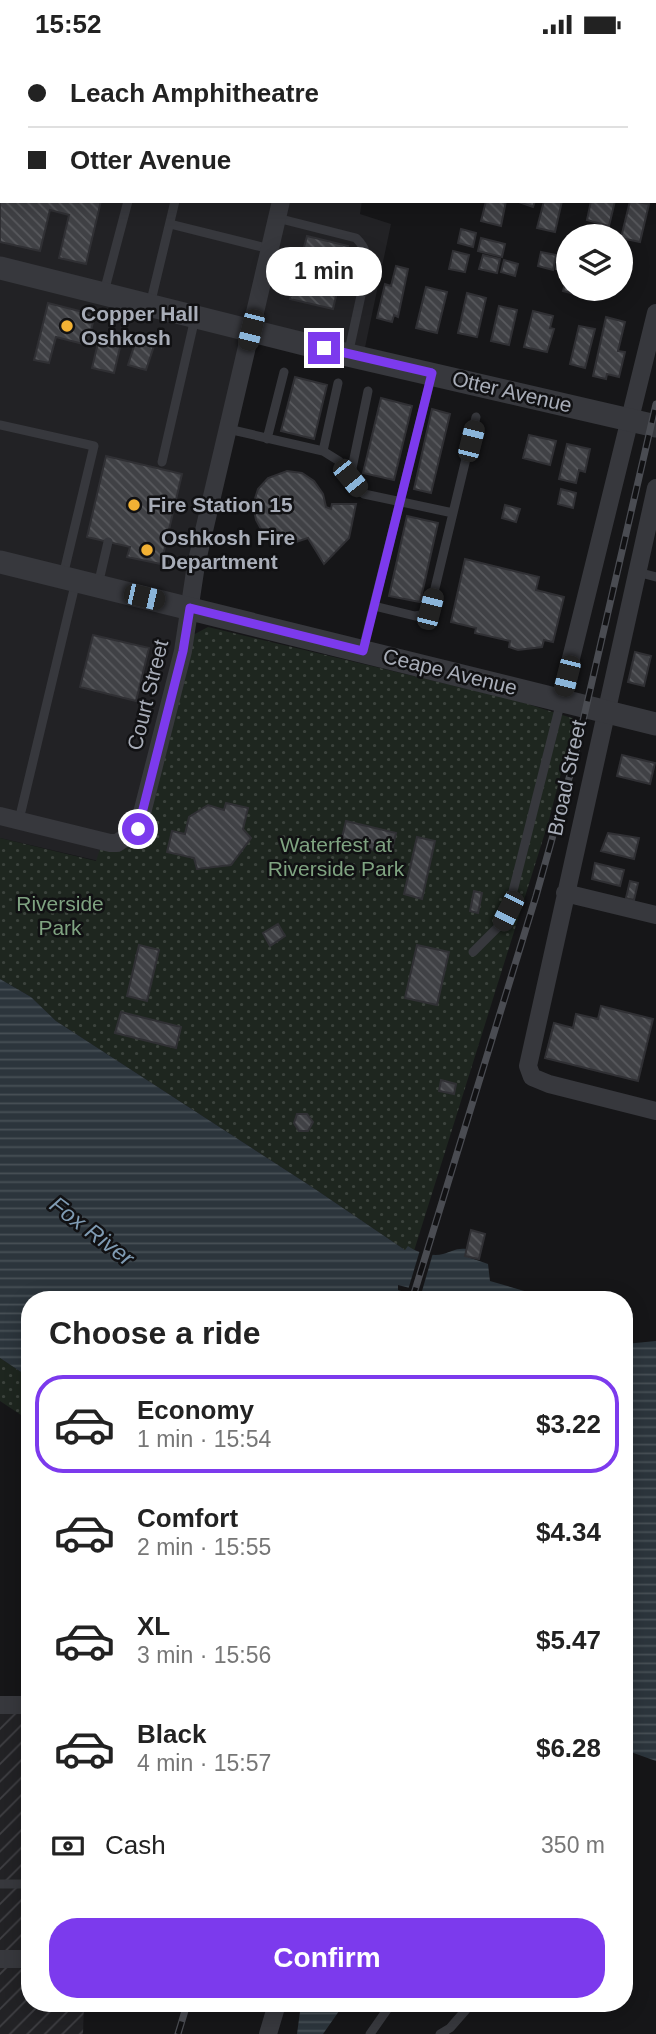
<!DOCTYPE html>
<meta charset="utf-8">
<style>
body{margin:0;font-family:Arial,sans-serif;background:#f6f6f6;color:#222;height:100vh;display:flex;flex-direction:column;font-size:26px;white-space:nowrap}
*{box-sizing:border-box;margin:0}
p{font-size:23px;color:#767676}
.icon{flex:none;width:38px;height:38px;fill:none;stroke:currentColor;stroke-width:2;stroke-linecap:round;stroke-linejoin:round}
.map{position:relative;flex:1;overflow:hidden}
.sheet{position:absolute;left:21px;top:1242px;width:612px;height:721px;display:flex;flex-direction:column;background:#fff;border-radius:28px;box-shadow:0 4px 18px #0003}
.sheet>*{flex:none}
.hud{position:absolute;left:0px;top:0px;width:656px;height:154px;box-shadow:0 4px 18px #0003;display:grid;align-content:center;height:154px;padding:0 28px;background:#fff}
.fabs{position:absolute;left:556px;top:175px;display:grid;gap:14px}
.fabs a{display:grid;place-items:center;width:77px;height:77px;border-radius:50%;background:#fff;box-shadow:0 4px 18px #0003;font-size:35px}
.end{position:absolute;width:32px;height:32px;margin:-16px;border:9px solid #7c3aed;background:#fff;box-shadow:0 0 0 4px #fff}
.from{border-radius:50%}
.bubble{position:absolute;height:49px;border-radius:24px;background:#fff;box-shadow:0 4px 18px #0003;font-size:23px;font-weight:600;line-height:49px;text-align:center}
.car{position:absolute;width:21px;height:42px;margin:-21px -10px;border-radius:9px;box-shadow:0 0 5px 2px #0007;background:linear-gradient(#222 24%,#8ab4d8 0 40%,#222 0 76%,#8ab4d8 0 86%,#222 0)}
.hud b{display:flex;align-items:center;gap:24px;height:66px;font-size:26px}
.hud b+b{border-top:2px solid #e0e0e0}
.hud i{width:18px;height:18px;background:#222}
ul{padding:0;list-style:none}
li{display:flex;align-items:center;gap:21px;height:98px;margin:0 14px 10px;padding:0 14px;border:4px solid transparent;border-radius:28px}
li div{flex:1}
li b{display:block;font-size:26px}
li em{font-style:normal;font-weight:600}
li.current{border-color:#7c3aed}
li>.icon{width:63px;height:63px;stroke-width:1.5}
h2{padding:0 28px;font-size:32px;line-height:84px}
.pay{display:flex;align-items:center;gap:18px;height:77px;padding:0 28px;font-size:26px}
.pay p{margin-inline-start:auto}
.primary-button{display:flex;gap:14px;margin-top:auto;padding:14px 28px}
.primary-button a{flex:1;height:80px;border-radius:28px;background:#7c3aed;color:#fff;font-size:28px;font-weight:600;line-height:80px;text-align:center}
.status{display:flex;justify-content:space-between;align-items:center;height:49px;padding:0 35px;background:#fff;direction:ltr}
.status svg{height:19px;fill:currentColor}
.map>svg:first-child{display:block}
</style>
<div class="status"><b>15:52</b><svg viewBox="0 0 49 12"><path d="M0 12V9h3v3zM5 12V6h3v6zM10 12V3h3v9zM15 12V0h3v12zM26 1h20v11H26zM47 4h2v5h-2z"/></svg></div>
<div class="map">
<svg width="656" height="1985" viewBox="0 0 656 1985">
<defs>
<pattern id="industrial-furrows" width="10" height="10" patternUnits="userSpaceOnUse" patternTransform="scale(1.75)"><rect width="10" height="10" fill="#222225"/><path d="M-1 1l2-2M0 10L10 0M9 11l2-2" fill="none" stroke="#3f3f43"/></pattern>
<pattern id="park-dots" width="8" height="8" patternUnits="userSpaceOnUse" patternTransform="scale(1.75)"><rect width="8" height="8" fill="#1e261f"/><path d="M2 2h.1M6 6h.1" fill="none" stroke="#3c433d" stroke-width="1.8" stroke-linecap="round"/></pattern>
<pattern id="water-rules" width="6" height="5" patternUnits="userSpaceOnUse" patternTransform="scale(1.75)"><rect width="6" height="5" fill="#2c353c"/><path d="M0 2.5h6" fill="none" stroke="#485056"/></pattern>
<pattern id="building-back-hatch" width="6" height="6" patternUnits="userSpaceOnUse" patternTransform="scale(1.75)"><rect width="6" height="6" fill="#404145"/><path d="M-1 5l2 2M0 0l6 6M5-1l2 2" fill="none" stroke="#595a5e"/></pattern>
</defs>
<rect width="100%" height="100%" fill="#161618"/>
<path fill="#222225" d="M0 0H315L2 2V152H362L360 165 391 175 363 308 252 281 187 581 129 819 0 789Z"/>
<path fill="url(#industrial-furrows)" d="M0 1655 15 1660 30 1672V1955H84L83 1985H0Z"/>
<path fill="url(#park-dots)" d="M208 578 518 652 575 670 549 771 414 1202 405 1201 312 1138 56 972 31 948 0 930V789L96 812 100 800C117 800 128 800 140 787L193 586Z
M0 1309 30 1329V1372L0 1352Z"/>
<path fill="url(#water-rules)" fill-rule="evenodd" d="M0 930 31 948 56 972 312 1138 405 1201 408 1197C416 1203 432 1208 443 1205 452 1203 455 1199 466 1200L465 1207 488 1215 490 1232 555 1251H30V1329L0 1309ZM398 1236 429 1244 431 1248 427 1250 398 1241Z
M656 1292V1712L625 1701V1295Z
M301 1955H344L323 1985H297Z"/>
<path fill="#161618" d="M420 1201 433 1204 422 1242 419 1251H405Z"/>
<path fill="url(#building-back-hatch)" stroke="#303034" stroke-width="2" d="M0 0H49L2 2V39Z
M535 0H568L575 2H535Z
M0 38 2 39V80L0 79Z
M0 84 2 152H101L86 215 59 209 69 166 50 161 40 202 0 193Z
M486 152H506L501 177 481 172Z
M516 152H535L533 158Z
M544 152H562L555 183 537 179Z
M591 152H615L609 177 587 171Z
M630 152 649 155 640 193 621 189Z
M461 180 476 184 473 198 458 194Z
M307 187 348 197 333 260 290 250Z
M481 189 505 195 502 208 478 202Z
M453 202 469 206 465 223 449 220Z
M541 203 556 206 553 221 538 217Z
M483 206 500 210 497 224 479 220Z
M559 206 569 209V223L556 220Z
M504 211 518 215 515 227 501 223Z
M396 217 408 220 398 268 394 266 392 273 377 269 385 235 391 237Z
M567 227H569V240H581L579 246 563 242Z
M426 238 447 243 437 284 416 279Z
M467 244 486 249 477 288 458 284Z
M48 254 95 266 87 296 56 288 49 314 34 311Z
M499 257 517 261 509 296 491 292Z
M533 262 553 267 550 279 554 280 547 303 524 298Z
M606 268 625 273 618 302 625 303 619 328 607 325 606 330 593 327Z
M579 277 595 280 585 319 570 315Z
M100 285 122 290 114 324 92 319Z
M137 288 155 294 146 321 128 316Z
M295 328 327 336 314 390 281 382Z
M381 349 412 357 394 431 363 424Z
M432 360 450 365 431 444 414 440Z
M529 386 556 392 550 416 523 409Z
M567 395 590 400 585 423 579 421 576 434 559 430Z
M106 407 182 425 161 515 127 508 130 498 87 488Z
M287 422 302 424 314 432 323 445 326 458 331 460 332 455H356L349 489 324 515 308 489 293 494 276 492 261 480 256 471 253 456 258 440 268 429Z
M561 440 576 444 573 459 558 455Z
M505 456 520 460 516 473 502 469Z
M407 467 438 474 420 553 389 547Z
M465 510 539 528 536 541 564 548 553 593 544 591 542 598 518 601 509 598 510 592 475 584 476 579 451 573Z
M93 586 149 599 136 652 80 638Z
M635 603 651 607 644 637 628 633Z
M622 706 655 714 650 735 617 727Z
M226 754 248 759 243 780 251 789 231 816 197 820 194 809 167 803 172 782 185 785 189 768 208 756 224 761Z
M346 772 396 784 391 805 341 793Z
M608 784 639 789 634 810 601 802Z
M417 788 435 792 422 850 404 845Z
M595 814 624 821 620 837 592 830Z
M630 832 638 834 634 851 626 849Z
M474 842 482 844 478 864 470 862Z
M278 875 285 887 270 897 263 884Z
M139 896 159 901 147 952 127 947Z
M417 896 449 903 437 956 405 949Z
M601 957 653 970 638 1032 545 1009 554 974 573 979 576 965 598 970Z
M121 963 181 978 176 999 115 984Z
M441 1031 456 1035 454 1045 439 1042Z
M297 1065H307L313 1073 308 1082H299L294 1074Z
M471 1181 485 1185 479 1210 465 1207Z"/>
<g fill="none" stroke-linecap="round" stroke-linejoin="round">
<path stroke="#37383d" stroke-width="9" d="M83 2 84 0
M499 2V0
M277 169 356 189C366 199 367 205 367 219L348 306
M170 175 270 200
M104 243 128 152
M150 256 175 152
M0 376 94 397 63 527
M228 380 323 402 339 412 350 429 364 445 453 464
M267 390 284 323
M323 402 338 334
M162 413 195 269
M350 429 368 342
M637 523 656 528
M98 536 108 493
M374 557 415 567 426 565 430 560 476 368
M363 600 432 325
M19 771 76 532
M473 903 500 876 508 862 561 652
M625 1773 627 1775 625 1777
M0 1835H30
M370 1985 391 1955
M440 1985 450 1979 471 1955"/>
<path stroke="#37383d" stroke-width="18" d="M175 0 182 2
M315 2V0
M654 116H656
M656 439 528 1017 532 1028 549 1035 656 1062
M561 650 656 264
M0 767 110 794H117L138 780 183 602 196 516 281 152
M565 844 656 866
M0 1656H30
M0 1910H30
M268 1985 277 1955"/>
<path stroke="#37383d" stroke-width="23" d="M0 219 348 306 656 377
M0 513 656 675"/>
<defs>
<path id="rail" d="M412 1251 536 847 573 715 656 355
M178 1985 187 1955"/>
</defs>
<use href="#rail" stroke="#4a4c52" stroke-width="7"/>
<use href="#rail" stroke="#111113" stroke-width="4.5" stroke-dasharray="13" stroke-linecap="butt"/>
</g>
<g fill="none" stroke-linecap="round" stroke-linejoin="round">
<path stroke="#7c3aed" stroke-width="9" d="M138 780 183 602 190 559 363 602 432 324 324 299"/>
</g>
<g fill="#f2b134" stroke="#111113" stroke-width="2.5">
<circle cx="67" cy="277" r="7"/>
<circle cx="134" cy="456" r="7"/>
<circle cx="147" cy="501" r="7"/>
</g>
<g text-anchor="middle" stroke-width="5" stroke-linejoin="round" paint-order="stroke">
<g font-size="21" font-weight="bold" fill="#a8adb8" stroke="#111113" text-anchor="start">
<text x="81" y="272">Copper Hall<tspan x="81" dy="24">Oshkosh</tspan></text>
<text x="148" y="463">Fire Station 15</text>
<text x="161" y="496">Oshkosh Fire<tspan x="161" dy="24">Department</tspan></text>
</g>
<g font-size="21" fill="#a8adb8" stroke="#111113">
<text transform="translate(512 343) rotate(13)" y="7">Otter Avenue</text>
<text transform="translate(450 623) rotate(14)" y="7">Ceape Avenue</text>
<text transform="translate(148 646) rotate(-76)" y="7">Court Street</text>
<text transform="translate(567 729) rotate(-78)" y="7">Broad Street</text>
</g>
<g font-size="21" fill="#7fa381" stroke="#111113">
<text x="336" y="803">Waterfest at<tspan x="336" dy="24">Riverside Park</tspan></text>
<text x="60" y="862">Riverside<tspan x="60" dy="24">Park</tspan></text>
</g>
<g font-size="23" font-style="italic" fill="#7f9bb3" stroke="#111113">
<text transform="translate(92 1182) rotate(37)" y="8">Fox River</text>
</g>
</g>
</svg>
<div class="fabs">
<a><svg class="icon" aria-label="layers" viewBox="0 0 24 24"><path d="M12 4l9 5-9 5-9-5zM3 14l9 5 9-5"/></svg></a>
</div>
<i class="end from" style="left:138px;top:780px"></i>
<i class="end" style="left:324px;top:299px"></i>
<div class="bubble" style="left:266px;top:198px;width:116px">1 min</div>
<i class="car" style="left:251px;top:281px;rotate:194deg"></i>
<i class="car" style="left:471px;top:392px;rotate:14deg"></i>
<i class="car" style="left:350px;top:429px;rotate:141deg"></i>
<i class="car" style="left:144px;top:548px;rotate:103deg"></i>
<i class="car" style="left:430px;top:560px;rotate:14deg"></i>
<i class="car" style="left:567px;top:627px;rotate:194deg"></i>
<i class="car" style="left:508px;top:862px;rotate:207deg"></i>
<div class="hud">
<b><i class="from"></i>Leach Amphitheatre</b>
<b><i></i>Otter Avenue</b>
</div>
<section class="sheet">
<h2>Choose a ride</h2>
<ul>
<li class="current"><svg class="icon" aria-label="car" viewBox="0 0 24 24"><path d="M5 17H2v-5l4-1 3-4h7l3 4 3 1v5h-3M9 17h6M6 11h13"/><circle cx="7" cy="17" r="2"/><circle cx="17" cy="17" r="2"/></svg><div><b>Economy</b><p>1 min · 15:54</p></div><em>$3.22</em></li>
<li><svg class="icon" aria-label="car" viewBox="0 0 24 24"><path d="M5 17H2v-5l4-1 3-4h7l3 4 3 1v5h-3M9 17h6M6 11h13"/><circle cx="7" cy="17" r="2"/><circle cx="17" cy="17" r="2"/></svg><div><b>Comfort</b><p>2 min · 15:55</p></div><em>$4.34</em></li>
<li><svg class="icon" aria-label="car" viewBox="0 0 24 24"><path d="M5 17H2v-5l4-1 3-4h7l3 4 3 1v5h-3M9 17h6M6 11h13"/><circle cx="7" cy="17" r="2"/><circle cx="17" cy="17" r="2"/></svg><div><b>XL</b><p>3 min · 15:56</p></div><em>$5.47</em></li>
<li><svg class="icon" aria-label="car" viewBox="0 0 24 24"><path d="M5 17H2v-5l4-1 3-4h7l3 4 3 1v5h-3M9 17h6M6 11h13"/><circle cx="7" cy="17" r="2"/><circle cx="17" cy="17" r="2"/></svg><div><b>Black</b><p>4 min · 15:57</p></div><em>$6.28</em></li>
</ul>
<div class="pay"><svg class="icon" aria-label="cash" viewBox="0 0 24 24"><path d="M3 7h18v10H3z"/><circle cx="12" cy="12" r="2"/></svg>Cash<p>350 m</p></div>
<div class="primary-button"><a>Confirm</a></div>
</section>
</div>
